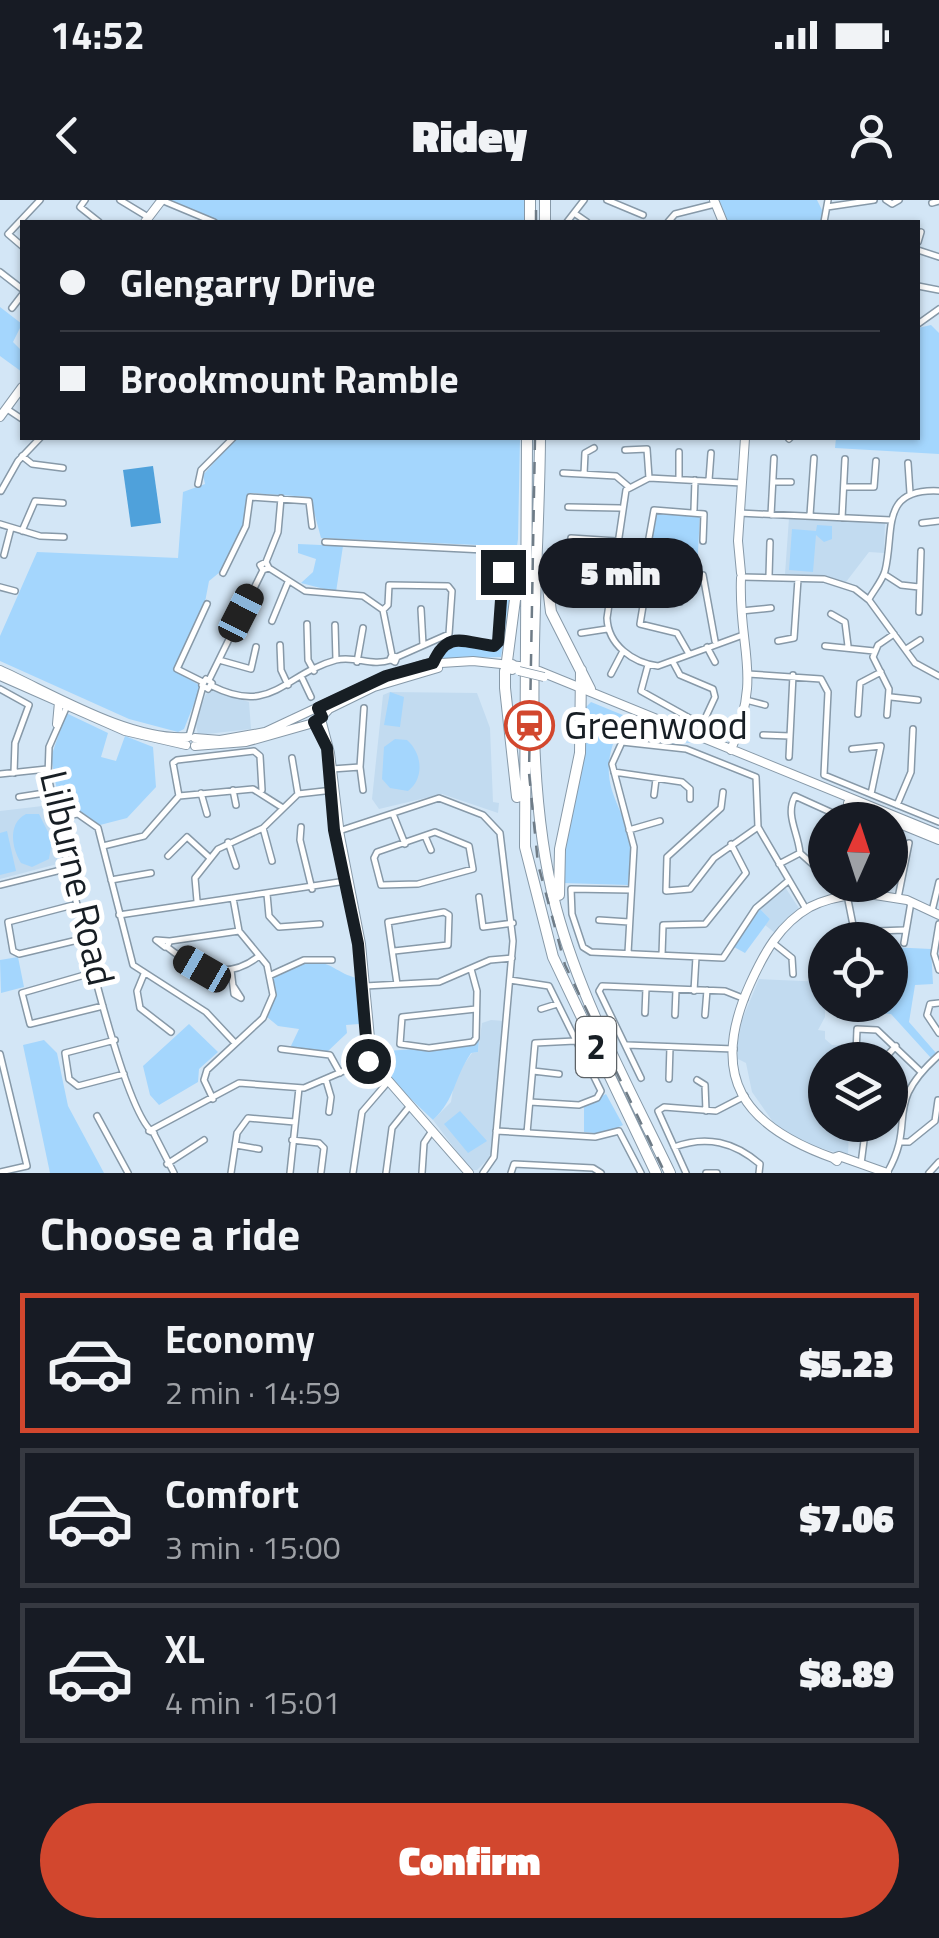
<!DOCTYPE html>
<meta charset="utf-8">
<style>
body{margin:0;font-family:"Titillium Web",sans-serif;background:#242831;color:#f1f3f6;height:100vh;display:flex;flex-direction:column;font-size:38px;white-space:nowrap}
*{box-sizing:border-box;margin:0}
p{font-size:32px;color:#9ea1a6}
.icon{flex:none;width:55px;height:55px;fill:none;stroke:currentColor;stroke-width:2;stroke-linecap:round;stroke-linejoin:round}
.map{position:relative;height:973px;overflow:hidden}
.details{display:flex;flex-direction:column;background:#171b24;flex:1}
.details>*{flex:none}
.hud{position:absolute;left:20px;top:20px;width:900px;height:220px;border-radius:0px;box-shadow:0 2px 8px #0004;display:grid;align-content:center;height:220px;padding:0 40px;background:#171b24}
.needle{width:65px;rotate:3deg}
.buttons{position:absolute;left:808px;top:602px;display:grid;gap:20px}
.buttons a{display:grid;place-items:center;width:100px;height:100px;border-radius:50%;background:#171b24;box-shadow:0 2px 8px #0004;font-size:50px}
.end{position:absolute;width:45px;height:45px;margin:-22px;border:12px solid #171e24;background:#fff;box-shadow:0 0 0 5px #fff}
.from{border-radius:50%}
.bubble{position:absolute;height:70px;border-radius:35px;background:#171b24;box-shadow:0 2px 8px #0004;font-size:32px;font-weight:800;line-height:70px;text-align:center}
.car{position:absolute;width:30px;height:60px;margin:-30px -15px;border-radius:12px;box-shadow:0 0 8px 2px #0007;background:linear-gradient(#222 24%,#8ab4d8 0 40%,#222 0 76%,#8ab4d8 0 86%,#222 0)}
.hud b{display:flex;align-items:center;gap:35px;height:95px;font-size:38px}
.hud b+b{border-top:2px solid #363941}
.hud i{width:25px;height:25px;background:#f1f3f6}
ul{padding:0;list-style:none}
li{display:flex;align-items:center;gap:30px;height:140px;margin:0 20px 15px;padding:0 20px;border:5px solid #363941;border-radius:0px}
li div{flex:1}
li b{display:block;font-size:38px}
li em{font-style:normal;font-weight:800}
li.active{border-color:#d2472e}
li>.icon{width:90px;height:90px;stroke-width:1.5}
h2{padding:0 40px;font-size:45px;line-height:120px}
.cta{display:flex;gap:20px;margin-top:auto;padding:20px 40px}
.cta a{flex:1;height:115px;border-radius:60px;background:#d2472e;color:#fff;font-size:40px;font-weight:800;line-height:115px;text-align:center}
.status{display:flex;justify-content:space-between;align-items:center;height:70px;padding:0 50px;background:#171b24;direction:ltr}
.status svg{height:28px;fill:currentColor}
header{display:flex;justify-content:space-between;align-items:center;height:130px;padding:0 40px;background:#171b24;font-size:45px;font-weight:800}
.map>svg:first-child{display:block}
</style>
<div class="status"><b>14:52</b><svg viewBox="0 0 49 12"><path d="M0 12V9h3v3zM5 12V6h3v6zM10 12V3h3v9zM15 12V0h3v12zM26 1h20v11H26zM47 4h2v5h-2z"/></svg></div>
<header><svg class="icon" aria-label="back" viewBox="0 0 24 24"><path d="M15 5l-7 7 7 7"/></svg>Ridey<svg class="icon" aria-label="person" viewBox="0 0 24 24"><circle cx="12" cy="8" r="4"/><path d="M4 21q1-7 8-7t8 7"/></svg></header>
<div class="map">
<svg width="939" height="973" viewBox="0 0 939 973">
<rect width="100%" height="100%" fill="#d3e6f6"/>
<path fill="#c2dbf0" d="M789 318 885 323 884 353 869 352 846 382 785 374Z
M213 490 249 502 251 529 198 535 195 520 206 494Z
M390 492 477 493 490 528 493 602 499 603 498 613 442 594 379 609 372 599 383 495Z
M51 605 65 662 0 679V611Z
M785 687 800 710 775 733 765 725 770 719 760 709Z
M759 779 825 782V817L818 830 825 831V839L832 845 852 846 851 860H825V925H849L848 956 810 945 778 929 752 892 746 863 738 859V842L742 820Z
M491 820 504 821 491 956 477 970H471L433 920 451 902 455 877 472 853 478 852 482 823Z"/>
<path fill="#a4d6fd" d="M170 0H524V22H214Z
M719 0H817L824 14 822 22H728Z
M0 107 22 124 13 142 22 151V172L0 156Z
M931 125 939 133V254L835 248 836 238H918V128Z
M236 238H520L518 339 501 457 440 459V451C463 440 484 455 500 444L508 352 501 346 321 338 310 297 250 293 244 326 220 372 209 381 205 402 173 470 201 486 184 529 178 532 129 519 0 461V436L37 352 178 358 183 292 205 284 203 275Z
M657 313 700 315 697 369 647 367Z
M817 325 832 326V339L824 342 816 335 813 372 789 370 792 329 816 331Z
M298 344 343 346 336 392 301 383 313 372 316 359 298 353Z
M390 492 404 497 400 527 384 525Z
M591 502 691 543 623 537 613 544C598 590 627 609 630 645 632 657 629 672 628 685L564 683C564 623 583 567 586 507Z
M66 513 108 533 101 557 116 561 125 536 153 547 156 587 127 618 100 625 80 611 61 613 51 557Z
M395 539 407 540C422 553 425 578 408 591L390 588 382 579 384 547Z
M26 614H39L52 640 49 659 32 667 21 663C11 647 8 623 26 614Z
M7 631 16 671 0 675V633Z
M760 709 770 719 745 753 734 747Z
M890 747 931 749 933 784 915 785 909 822 936 853 931 858 891 814 861 812 847 805H890Z
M18 757 24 787 1 793 0 760Z
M309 761C331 761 338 774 357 778L359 824 346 825 347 833 327 852 290 848 299 829 278 826 267 817 275 790 273 776Z
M189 824 218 852 199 869 198 882 159 905 150 895 143 866Z
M44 840 57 853 68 906 104 973H50L23 845Z
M479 840 478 852 471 853C453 880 456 898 433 920L390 879 371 852 475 845Z
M606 894 623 925 604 934 584 932V906Z
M460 911 487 941 468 953 444 924Z"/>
<path fill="#4fa1db" d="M153 266 161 323 131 327 123 270Z"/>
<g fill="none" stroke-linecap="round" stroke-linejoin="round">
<defs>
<path id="minor" d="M85 0 80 7 99 22
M120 0 148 17
M607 0 643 15
M886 0 892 4 899 0
M166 2 214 22
M932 3 939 1
M827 7 874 0
M574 13 587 22
M567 22 584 0
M668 22 675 14 715 4
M824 22 828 0
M918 42 921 32
M22 46 8 34 40 0
M918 50 939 57
M0 72 22 89
M918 86 939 90
M12 108 22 95
M918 124 939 109
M7 209 22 219
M789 239 790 238
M625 250 647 249 649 278
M679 252V279
M22 256 32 264 63 268
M908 263 910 293
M563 273 616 276 629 287
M584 274 585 253 594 248
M709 280 711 253
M774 282H791
M742 283 649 278 626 290 607 418C608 445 633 463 658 466L743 435
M198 284 201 270 233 238
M844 287H874L876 261
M1 291 18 261 40 238
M568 307 620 308
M694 310 695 280
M739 313 891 320
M771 315 774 258
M810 315 814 258
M842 318 845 259
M922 323 939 321
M0 324 40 336 64 337
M22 331 35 301 63 303
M571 338 616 341
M649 338 654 310 704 314 703 341
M325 342 504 351 498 442 489 446 453 441 438 450 433 463
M4 355 11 328
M266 362 260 365 263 370 269 368 266 362 278 332 281 298
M269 368 305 391 363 396 383 410
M572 369 612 373
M223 373 246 326 250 297 309 301 312 326
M884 374 901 385 919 387
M769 376 770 342
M741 377 824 379 855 389 869 400 915 463 939 476
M0 387 15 391
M643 398 680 402
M869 399C874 390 882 381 885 371 895 331 879 288 939 291
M576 401 608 402
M421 409 423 445
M741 411 771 408
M919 412 921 351
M831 414 845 422 848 446
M272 421 288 382
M307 424 308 460 314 471
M335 425 336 460
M581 433 607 429
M778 441 794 438 798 379
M280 445 281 470 288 485
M825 446 874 451
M707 447 715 462
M906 449 920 440
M689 454 677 433 640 424 649 370 703 375 715 441
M392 455 383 410 388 405 389 385 448 386 452 391 449 434 397 457
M392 455 397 457 395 462 390 459Z
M219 460 251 469 256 447
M357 462 363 428
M648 465 641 491 702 525 715 497 713 489 680 475 673 462
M611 474 623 451
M748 474 821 479 828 492 824 575 939 622
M302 478 311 497
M206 479 212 483 208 489 202 485Z
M209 480 263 370
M203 482 177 469 207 404
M212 486C272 516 284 474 336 460 355 455 371 467 391 460
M0 489 29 505 15 543 14 573
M891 497 918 500
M746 500 765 505
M67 506 49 547 48 576C60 632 120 914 154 933L149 931
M858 514 860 483 881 472
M887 515 889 489 873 457 878 445 894 434
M763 535 790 536
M189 536 203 486
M852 549 881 546 871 594
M789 557 793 475
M292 558 298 594
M360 567 363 590
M332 569 360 567 364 508
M614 572 682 582 690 589V599
M0 574 47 569
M233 590 236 605
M723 592 721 608 667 657 666 691 690 689 714 658 758 627
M201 593 207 614
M654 595 656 579
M179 596 173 563 177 560 254 551 260 556 262 590
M19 597 51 592
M897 605 911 572 913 529
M393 614 405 644
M58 617 78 614 98 628 133 765 206 812 235 843
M301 627 300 640 312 689
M263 628 272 661
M629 630 660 621
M339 631 439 598 483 615 500 633 513 741 494 957 483 973
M435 632 469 646 473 669 418 684 381 685 374 658 377 652Z
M425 636 431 650
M821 640 825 642
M228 642 236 666
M103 646 144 636 179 596 253 589 283 608
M168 656 187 637 210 658
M779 664 800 653
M825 669 819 670 800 653C798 632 785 615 795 596L848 620
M111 680 151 673
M0 685 69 668
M873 685 874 689
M631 690 571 689 572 714 583 747 591 752 723 758 756 708 788 681
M267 694 269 716 279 727 320 724
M847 695 856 740
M479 697 483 727 513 723
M898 698 909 643
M197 701 195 678 218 649 263 628 298 594 333 590
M77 704 8 722 13 751 19 754 86 738
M932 711 939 682
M119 715 346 681
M599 720 629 722
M939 724 934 754 939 770
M239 731 170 741 167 747C196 770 228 781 259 756
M877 731 904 730
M772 742 792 758 793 774
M904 743 911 702
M165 747 156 740 169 741
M394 751 448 745 449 715 444 712 388 722 397 784
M628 753 634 647 612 564 622 542 686 549 756 577 758 627 806 709
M662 755 663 725 705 724 746 673 731 644
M471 769 477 791 476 838 473 842 429 848 400 844 402 817 476 809
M231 770 234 794 241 798 234 787
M95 772 22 793 30 824 103 806
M144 774 137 791 140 808 171 832
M271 775 304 760H332
M825 776 822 744 854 729
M510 780 549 786 601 891 597 898 579 905 530 902
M365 786 439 782 490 760 512 758
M694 791 696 757
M939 803 930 804 927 815 939 833
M541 809 557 804
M645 813 646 788
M675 815 676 790
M705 815 707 790
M115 840 65 853 69 879 78 886 124 874
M627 845 734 849
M281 849 330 855 340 873
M0 854 27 966 0 972
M856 854 857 829 877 830 920 871
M883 860 896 846
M533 871 559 874
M641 878 599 791 602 786 725 791 745 799
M669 879 670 847
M326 880 331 897 329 912
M697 880 705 885 706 911
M213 899 204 880 207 870 263 818 273 795 267 765 239 731 233 698
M97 916 128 973
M153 929 239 883 304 888 367 861
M496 931 595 937 619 931 641 973
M527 933 535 843 575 841
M154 934 174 973
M292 940 319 943 324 948 321 972
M900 942H909L935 921 938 900
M236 945 259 949
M674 947C707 935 734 942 760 964L759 973
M167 964 204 940
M861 964 866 925
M231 973 237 933 248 918 295 922
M290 973 299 888
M353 973 362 912 387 883
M386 973 392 928 409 907
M422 973 424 943 432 931
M511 973 514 964 593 968 601 973
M686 973 658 911 664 907 716 911 745 896
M706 973H717
M887 973C918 919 881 907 939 855
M929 973 939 962"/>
<path id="major" d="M714 0 723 22
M145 22 161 1
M0 217 22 187
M741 373 738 341 745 238
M0 470C53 494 130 541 188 537
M539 471 939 634
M0 476 125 531 186 545
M321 519 330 553 339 627
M57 524 59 502
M195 538 220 540 265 532 374 481 425 464 473 461 519 466
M195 546 246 542 317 522 329 509 374 487 438 468
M731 550C763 472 738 451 741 378
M848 603 889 620
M890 620 939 640
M339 631 361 744 372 859
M875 695 907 700 939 715
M370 859 374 861 372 865 368 863Z
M373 863 469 973
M839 956 833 958 837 961 839 956 887 973
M833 958C743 926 708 877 750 784 764 753 780 724 810 707 829 697 849 696 869 691"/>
<path id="highway" d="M530 22V0
M545 22V0
M527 238 525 647 553 757 656 973
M540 238C539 387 518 563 556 708 581 801 628 886 670 973
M545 363 551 412 590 489
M512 465 505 471V488L517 597
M512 469 507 461 519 369
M559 695 560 649 580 553 581 470"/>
</defs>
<use href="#minor" stroke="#8799a8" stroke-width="8"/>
<use href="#major" stroke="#8799a8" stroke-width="10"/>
<use href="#highway" stroke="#8799a8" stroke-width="12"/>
<use href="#minor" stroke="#fff" stroke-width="5"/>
<use href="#major" stroke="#fff" stroke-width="8"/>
<use href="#highway" stroke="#fff" stroke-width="10"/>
<path stroke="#6f7c87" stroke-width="2.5" stroke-dasharray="12 12" stroke-linecap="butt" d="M536 22V0
M535 238 529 573 538 664 565 765 665 973"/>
<defs>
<path id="major-bridge" d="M519 471 544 477"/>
</defs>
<use href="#major-bridge" stroke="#8799a8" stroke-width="10" stroke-linecap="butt"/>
<use href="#major-bridge" stroke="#fff" stroke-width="8"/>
</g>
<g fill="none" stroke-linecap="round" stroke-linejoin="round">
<path stroke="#171e24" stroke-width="12" d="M368 861 358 744 334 630 327 548 314 522 322 517 318 508 386 476 433 463C448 429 464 443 494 446L498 442 503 372"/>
</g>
<defs>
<symbol id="station-ring" viewBox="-11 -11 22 22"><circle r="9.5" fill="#fff" stroke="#d2472e" stroke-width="1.5"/><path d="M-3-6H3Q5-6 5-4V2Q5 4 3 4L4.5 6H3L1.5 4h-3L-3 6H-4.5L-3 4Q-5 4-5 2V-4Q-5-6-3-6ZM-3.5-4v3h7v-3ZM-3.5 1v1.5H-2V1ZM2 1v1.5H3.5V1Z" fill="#d2472e"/></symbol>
</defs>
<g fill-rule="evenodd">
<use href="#station-ring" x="502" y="498" width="55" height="55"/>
</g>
<g text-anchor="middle" stroke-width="10" stroke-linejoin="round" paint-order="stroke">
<rect fill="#fff" stroke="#5d6266" stroke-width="2.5" x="576" y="817" width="40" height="60" rx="8"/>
<g font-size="35" font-weight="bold" fill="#171e24">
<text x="596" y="859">2</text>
</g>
<g font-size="38" fill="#171e24" stroke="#fff" text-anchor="start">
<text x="564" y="539">Greenwood</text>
</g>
<g font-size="38" fill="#171e24" stroke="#fff">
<text transform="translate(77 678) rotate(77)" y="13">Lilburne Road</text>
</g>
</g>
</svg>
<div class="buttons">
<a><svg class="needle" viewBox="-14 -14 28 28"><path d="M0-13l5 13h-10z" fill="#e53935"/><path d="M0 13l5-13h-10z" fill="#9ea1a6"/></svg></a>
<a><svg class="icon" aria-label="locate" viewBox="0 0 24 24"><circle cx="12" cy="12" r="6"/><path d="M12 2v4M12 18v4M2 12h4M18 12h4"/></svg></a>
<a><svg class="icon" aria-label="layers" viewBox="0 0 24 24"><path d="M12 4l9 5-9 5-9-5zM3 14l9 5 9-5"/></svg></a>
</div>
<i class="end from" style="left:368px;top:861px"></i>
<i class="end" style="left:503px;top:372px"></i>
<div class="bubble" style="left:538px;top:338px;width:165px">5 min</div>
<i class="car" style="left:241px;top:413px;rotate:27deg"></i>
<i class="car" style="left:202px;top:769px;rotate:300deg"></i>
<div class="hud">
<b><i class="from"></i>Glengarry Drive</b>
<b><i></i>Brookmount Ramble</b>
</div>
</div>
<section class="details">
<h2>Choose a ride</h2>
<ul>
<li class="active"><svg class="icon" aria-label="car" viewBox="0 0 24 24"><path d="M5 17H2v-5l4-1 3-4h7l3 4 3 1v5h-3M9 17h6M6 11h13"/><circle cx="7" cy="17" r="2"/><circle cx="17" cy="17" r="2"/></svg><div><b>Economy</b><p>2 min · 14:59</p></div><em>$5.23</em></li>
<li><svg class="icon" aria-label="car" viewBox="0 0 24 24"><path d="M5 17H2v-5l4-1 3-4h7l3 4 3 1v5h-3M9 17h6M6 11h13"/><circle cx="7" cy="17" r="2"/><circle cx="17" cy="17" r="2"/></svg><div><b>Comfort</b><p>3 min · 15:00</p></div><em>$7.06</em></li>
<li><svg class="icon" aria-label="car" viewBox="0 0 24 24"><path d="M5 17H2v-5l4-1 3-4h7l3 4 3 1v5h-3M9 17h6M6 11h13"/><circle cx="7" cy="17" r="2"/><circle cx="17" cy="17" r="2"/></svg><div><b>XL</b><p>4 min · 15:01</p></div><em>$8.89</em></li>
</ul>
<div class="cta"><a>Confirm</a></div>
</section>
